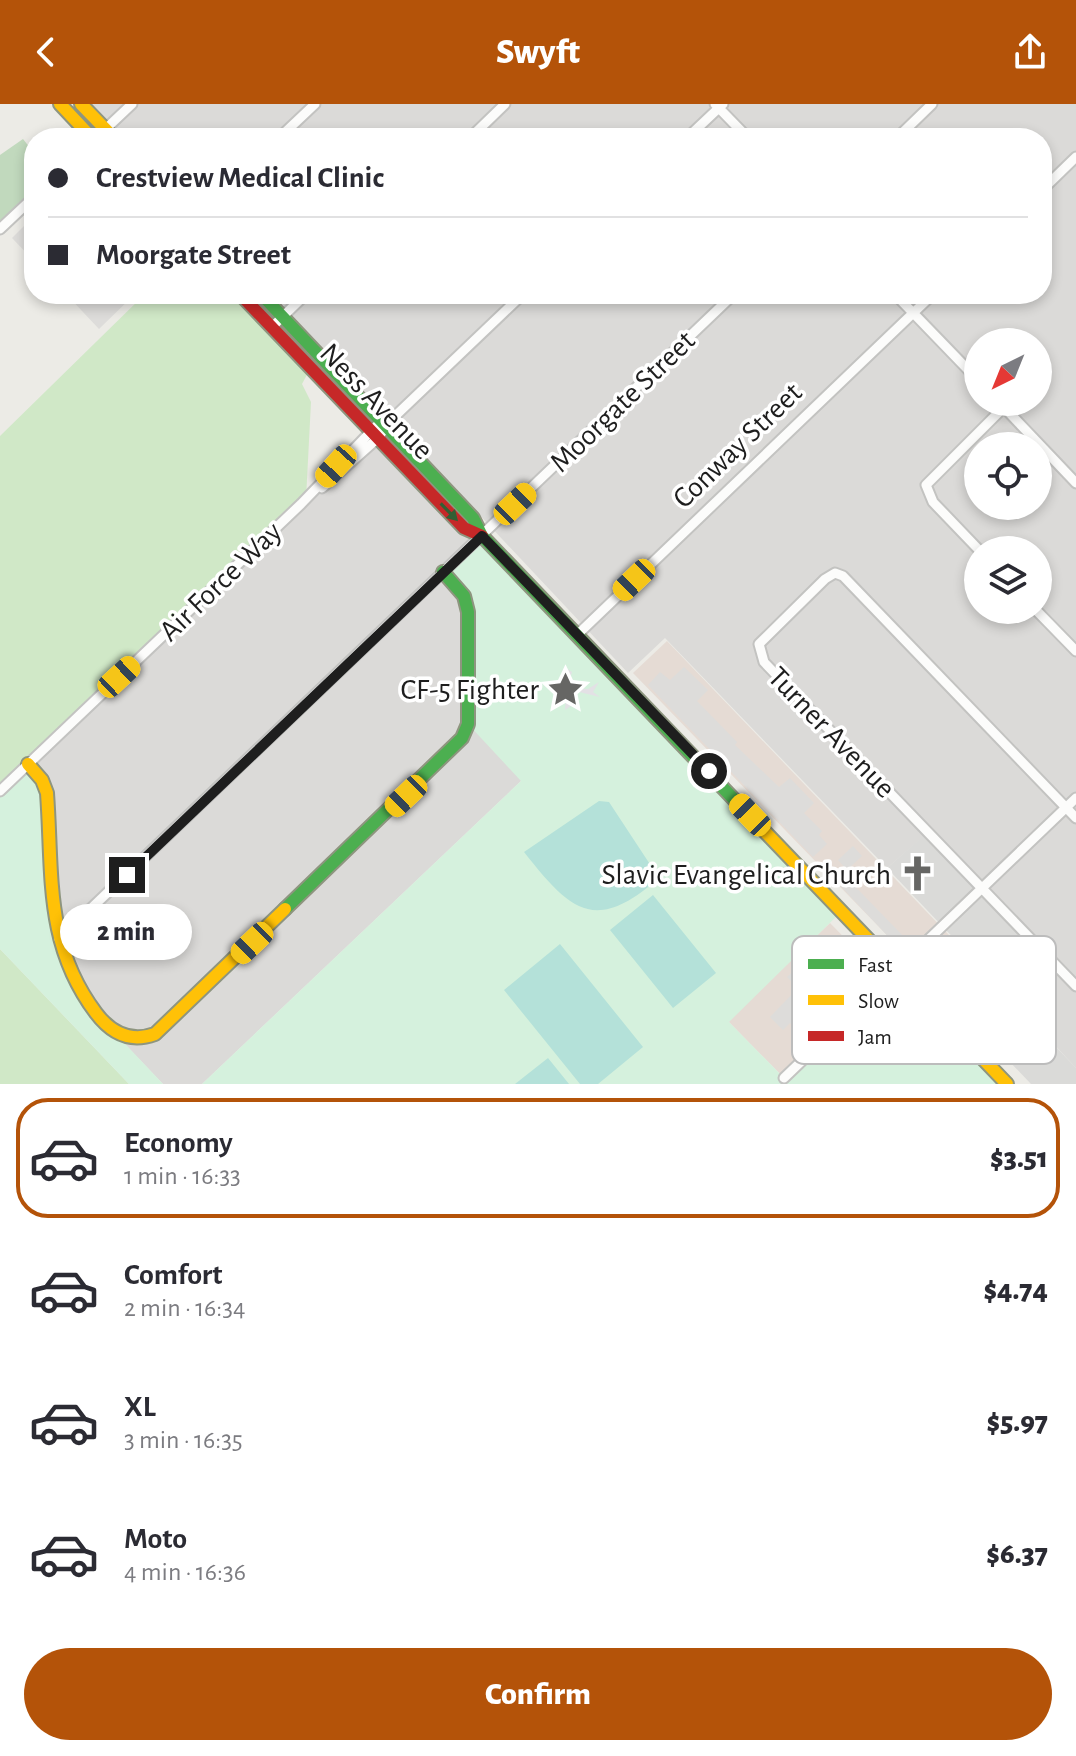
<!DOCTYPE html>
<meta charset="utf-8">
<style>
body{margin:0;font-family:"Alegreya Sans",sans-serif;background:#f7f7f7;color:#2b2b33;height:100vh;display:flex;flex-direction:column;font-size:30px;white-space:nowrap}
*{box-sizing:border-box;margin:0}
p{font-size:26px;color:#7c7c81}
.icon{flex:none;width:44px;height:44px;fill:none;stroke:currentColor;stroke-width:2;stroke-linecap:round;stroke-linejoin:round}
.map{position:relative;height:980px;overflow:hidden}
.sheet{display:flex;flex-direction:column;background:#fff;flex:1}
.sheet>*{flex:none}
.top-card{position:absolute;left:24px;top:24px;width:1028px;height:176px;border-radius:32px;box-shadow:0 4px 12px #0003;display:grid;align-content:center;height:176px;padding:0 24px;background:#fff}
.needle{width:52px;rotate:223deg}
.buttons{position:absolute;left:964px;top:224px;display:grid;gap:16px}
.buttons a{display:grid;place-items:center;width:88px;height:88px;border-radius:50%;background:#fff;box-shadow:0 4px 12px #0003;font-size:40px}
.end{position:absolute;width:36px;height:36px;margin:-18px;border:10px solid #1e1e1e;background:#fff;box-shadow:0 0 0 4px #fff}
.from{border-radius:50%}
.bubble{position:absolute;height:56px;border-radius:28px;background:#fff;box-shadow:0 4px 12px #0003;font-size:26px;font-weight:800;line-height:56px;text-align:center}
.car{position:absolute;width:24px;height:48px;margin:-24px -12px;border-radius:10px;box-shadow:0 0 6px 2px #0007;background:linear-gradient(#f5c518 24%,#345 0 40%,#f5c518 0 76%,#345 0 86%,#f5c518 0)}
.top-card b{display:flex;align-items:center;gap:28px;height:76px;font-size:30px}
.top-card b+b{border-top:2px solid #e1e1e2}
.top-card i{width:20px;height:20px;background:#2b2b33}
ul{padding:14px 0 0;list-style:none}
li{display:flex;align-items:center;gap:24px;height:120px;margin:0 16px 12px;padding:0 8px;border:4px solid transparent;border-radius:32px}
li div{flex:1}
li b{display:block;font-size:30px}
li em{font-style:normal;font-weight:800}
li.active{border-color:#b45309}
li>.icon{width:72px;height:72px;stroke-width:1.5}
.action{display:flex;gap:16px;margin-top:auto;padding:16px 24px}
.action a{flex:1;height:92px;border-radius:48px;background:#b45309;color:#fff;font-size:32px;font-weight:800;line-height:92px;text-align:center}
header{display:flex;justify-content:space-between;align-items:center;height:104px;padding:0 24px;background:#b45309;color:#fff;font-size:36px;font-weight:800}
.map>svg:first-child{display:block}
</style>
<header><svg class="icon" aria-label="back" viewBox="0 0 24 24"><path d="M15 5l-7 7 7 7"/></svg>Swyft<svg class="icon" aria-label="share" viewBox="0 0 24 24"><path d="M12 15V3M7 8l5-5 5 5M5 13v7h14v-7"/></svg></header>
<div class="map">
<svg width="1076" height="980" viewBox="0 0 1076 980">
<rect width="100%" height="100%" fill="#ecebe6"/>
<path fill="#dbdad8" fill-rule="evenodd" d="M92 0H1076V964L1024 908 1061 873 924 732 887 764 665 534 628 569 272 190H1042V34H125ZM978 238H1038V298H978ZM978 342H1038V402H978ZM978 446H1038V506H978Z
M377 335 423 384 482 432 459 485 522 676 202 980H163L98 912 67 862 28 660 301 400Z"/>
<path fill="#e5dbd4" d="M667 537 1040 926 1008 956 633 569Z
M830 819 887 877 784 974 728 917Z"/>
<path fill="#dadad8" d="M923 732 1062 873 1024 908 887 764Z
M1040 926 1076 964V980H1031L1008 956Z"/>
<path fill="#d0e8c7" d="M145 190H240L310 265 302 280 311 298 306 395 0 687V332Z
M0 845 129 980H0Z"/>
<path fill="#c1d9bd" d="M23 35 34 49V87L0 118V51Z"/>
<path fill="#d5f1dd" d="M482 432 842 807 729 918 784 974 897 865 1006 980H202L521 677 468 620V508L443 468Z
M28 660 42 676 48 767 65 855 113 927 163 980H129L0 845V687Z"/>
<path fill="#b4e1d9" d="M599 697 609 698 659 774C594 831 570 806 524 748Z
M653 791 716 869 673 904 610 826Z
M560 840 643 943 598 980H580L504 886Z
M548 954 569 980H515Z"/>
<path fill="#dddcda" d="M34 112V157L12 134Z
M66 190H135L99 225Z
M684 563 708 586 697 597 737 638 735 641 779 683 790 674 814 699 804 709 822 727 819 731 827 740 813 753 648 581 660 568 670 576Z
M853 742 862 752 847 766 838 756Z
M841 768 907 836 899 844 834 775Z
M821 842 828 848 834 842 852 861 846 867 852 873 797 926 790 919 783 926 770 913 798 884 787 873Z"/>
<path fill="#e3e1e5" d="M566 564 572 568 569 578 575 584 588 585 599 578 593 588 600 593 575 587 568 593 571 602 565 606 566 593 561 588 567 578Z"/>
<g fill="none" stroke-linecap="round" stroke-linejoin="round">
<defs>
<path id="street" d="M715 0 748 34
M96 34 132 0
M279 34 315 0
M470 34 505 0
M687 34 723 0
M897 34 932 0
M1042 86 1076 53
M0 125 34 93
M895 190 978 276
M272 223 306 190
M999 298 1076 379
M322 384 377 335 392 315 523 190
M979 446 933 398 926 381 1004 303
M1036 506 1076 547
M577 531 933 190
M0 687 301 400 382 316 390 317
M1076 714 843 472 835 469 825 475 759 540 764 558 1076 882
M59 835 734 190
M784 974 1076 694"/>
<path id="fast" d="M261 190 473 414 482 432 747 709
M285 805 462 634 468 620V508L464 492 443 468"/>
<path id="slow" d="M60 0 92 34
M81 0 114 34
M28 660 42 676 47 689C53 770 44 840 96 909 111 929 130 939 155 930L285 805
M747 709 1007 980"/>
<path id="jam" d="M240 190 464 424 482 432"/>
</defs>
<use href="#street" stroke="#c3c3c1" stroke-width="13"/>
<use href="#fast" stroke="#8e957f" stroke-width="16"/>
<use href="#slow" stroke="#8e957f" stroke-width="16"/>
<use href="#jam" stroke="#8e957f" stroke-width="16"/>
<use href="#street" stroke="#fcfcfb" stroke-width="9"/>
<use href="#fast" stroke="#4caf50" stroke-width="12"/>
<use href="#slow" stroke="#ffc107" stroke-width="12"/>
<use href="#jam" stroke="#c62828" stroke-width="12"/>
</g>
<defs><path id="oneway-solid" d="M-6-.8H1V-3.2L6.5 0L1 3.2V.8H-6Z" transform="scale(2)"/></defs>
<use fill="#335f34" href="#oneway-solid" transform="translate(449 408) rotate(46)"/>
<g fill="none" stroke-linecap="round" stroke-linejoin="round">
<path stroke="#1e1e1e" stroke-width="10" d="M127 771 482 432 709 667"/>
</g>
<defs>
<symbol id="sight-bare" viewBox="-9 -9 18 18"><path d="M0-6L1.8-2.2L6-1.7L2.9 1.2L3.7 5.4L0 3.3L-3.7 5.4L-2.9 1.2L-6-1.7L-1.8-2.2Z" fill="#666664" stroke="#fff" stroke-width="2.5" paint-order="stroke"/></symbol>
<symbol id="church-bare" viewBox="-9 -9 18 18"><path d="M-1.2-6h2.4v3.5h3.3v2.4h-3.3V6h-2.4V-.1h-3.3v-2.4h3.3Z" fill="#666664" stroke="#fff" stroke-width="2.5" paint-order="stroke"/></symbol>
</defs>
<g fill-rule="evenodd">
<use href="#sight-bare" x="540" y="560" width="51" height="51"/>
<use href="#church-bare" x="892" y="744" width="51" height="51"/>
</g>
<g text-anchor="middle" stroke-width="7" stroke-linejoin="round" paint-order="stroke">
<g font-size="30" fill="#1e1e1e" stroke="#fff">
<text transform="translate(377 297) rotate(46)" y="10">Ness Avenue</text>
<text transform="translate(622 297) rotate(-44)" y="10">Moorgate Street</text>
<text transform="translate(737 341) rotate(-44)" y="10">Conway Street</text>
<text transform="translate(220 477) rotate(-44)" y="10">Air Force Way</text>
<text transform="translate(832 628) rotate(46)" y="10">Turner Avenue</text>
</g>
<g font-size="30" fill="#1e1e1e" stroke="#fff" text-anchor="end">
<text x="539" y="595">CF-5 Fighter</text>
<text x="891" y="780">Slavic Evangelical Church</text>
</g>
</g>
<rect x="792" y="832" width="264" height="128" rx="12" fill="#fff" stroke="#bcbcbc" stroke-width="2"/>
<rect x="808" y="855" width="36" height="10" fill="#4caf50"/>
<rect x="808" y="891" width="36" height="10" fill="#ffc107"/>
<rect x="808" y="927" width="36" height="10" fill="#c62828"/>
<g font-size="22" fill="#1e1e1e">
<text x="858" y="868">Fast</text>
<text x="858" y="904">Slow</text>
<text x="858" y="940">Jam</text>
</g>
</svg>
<div class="buttons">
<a><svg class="needle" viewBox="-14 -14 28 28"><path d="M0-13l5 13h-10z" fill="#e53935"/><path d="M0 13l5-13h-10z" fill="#7c7c81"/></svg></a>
<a><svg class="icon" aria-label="locate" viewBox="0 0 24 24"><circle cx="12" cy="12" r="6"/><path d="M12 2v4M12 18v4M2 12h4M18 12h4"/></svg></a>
<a><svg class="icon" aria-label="layers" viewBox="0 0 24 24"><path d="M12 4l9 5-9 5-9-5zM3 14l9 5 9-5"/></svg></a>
</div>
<i class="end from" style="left:709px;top:667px"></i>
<i class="end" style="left:127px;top:771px"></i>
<div class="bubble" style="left:60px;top:800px;width:132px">2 min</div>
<i class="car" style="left:336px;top:362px;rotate:222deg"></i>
<i class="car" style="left:515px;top:400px;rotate:46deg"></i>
<i class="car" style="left:634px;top:476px;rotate:226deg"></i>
<i class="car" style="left:119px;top:573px;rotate:47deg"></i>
<i class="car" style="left:406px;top:692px;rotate:226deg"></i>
<i class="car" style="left:750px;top:711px;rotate:316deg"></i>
<i class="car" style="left:252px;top:839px;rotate:226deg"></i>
<div class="top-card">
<b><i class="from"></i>Crestview Medical Clinic</b>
<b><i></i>Moorgate Street</b>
</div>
</div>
<section class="sheet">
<ul>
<li class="active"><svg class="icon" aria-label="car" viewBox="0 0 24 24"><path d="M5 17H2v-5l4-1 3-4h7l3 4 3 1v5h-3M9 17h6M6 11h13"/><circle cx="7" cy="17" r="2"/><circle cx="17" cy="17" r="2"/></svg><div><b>Economy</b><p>1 min · 16:33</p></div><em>$3.51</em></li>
<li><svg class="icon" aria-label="car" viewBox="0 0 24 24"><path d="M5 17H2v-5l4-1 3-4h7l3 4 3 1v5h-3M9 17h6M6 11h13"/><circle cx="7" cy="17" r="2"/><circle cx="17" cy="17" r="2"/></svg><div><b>Comfort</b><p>2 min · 16:34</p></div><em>$4.74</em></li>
<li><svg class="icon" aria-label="car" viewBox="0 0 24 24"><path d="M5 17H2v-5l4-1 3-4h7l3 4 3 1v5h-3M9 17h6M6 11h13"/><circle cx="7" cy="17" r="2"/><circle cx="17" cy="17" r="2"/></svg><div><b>XL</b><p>3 min · 16:35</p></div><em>$5.97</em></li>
<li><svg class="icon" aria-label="car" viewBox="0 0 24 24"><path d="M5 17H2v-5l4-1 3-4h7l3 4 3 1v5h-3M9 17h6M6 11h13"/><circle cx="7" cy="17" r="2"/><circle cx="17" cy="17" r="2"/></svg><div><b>Moto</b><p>4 min · 16:36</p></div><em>$6.37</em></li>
</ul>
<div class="action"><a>Confirm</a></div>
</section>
